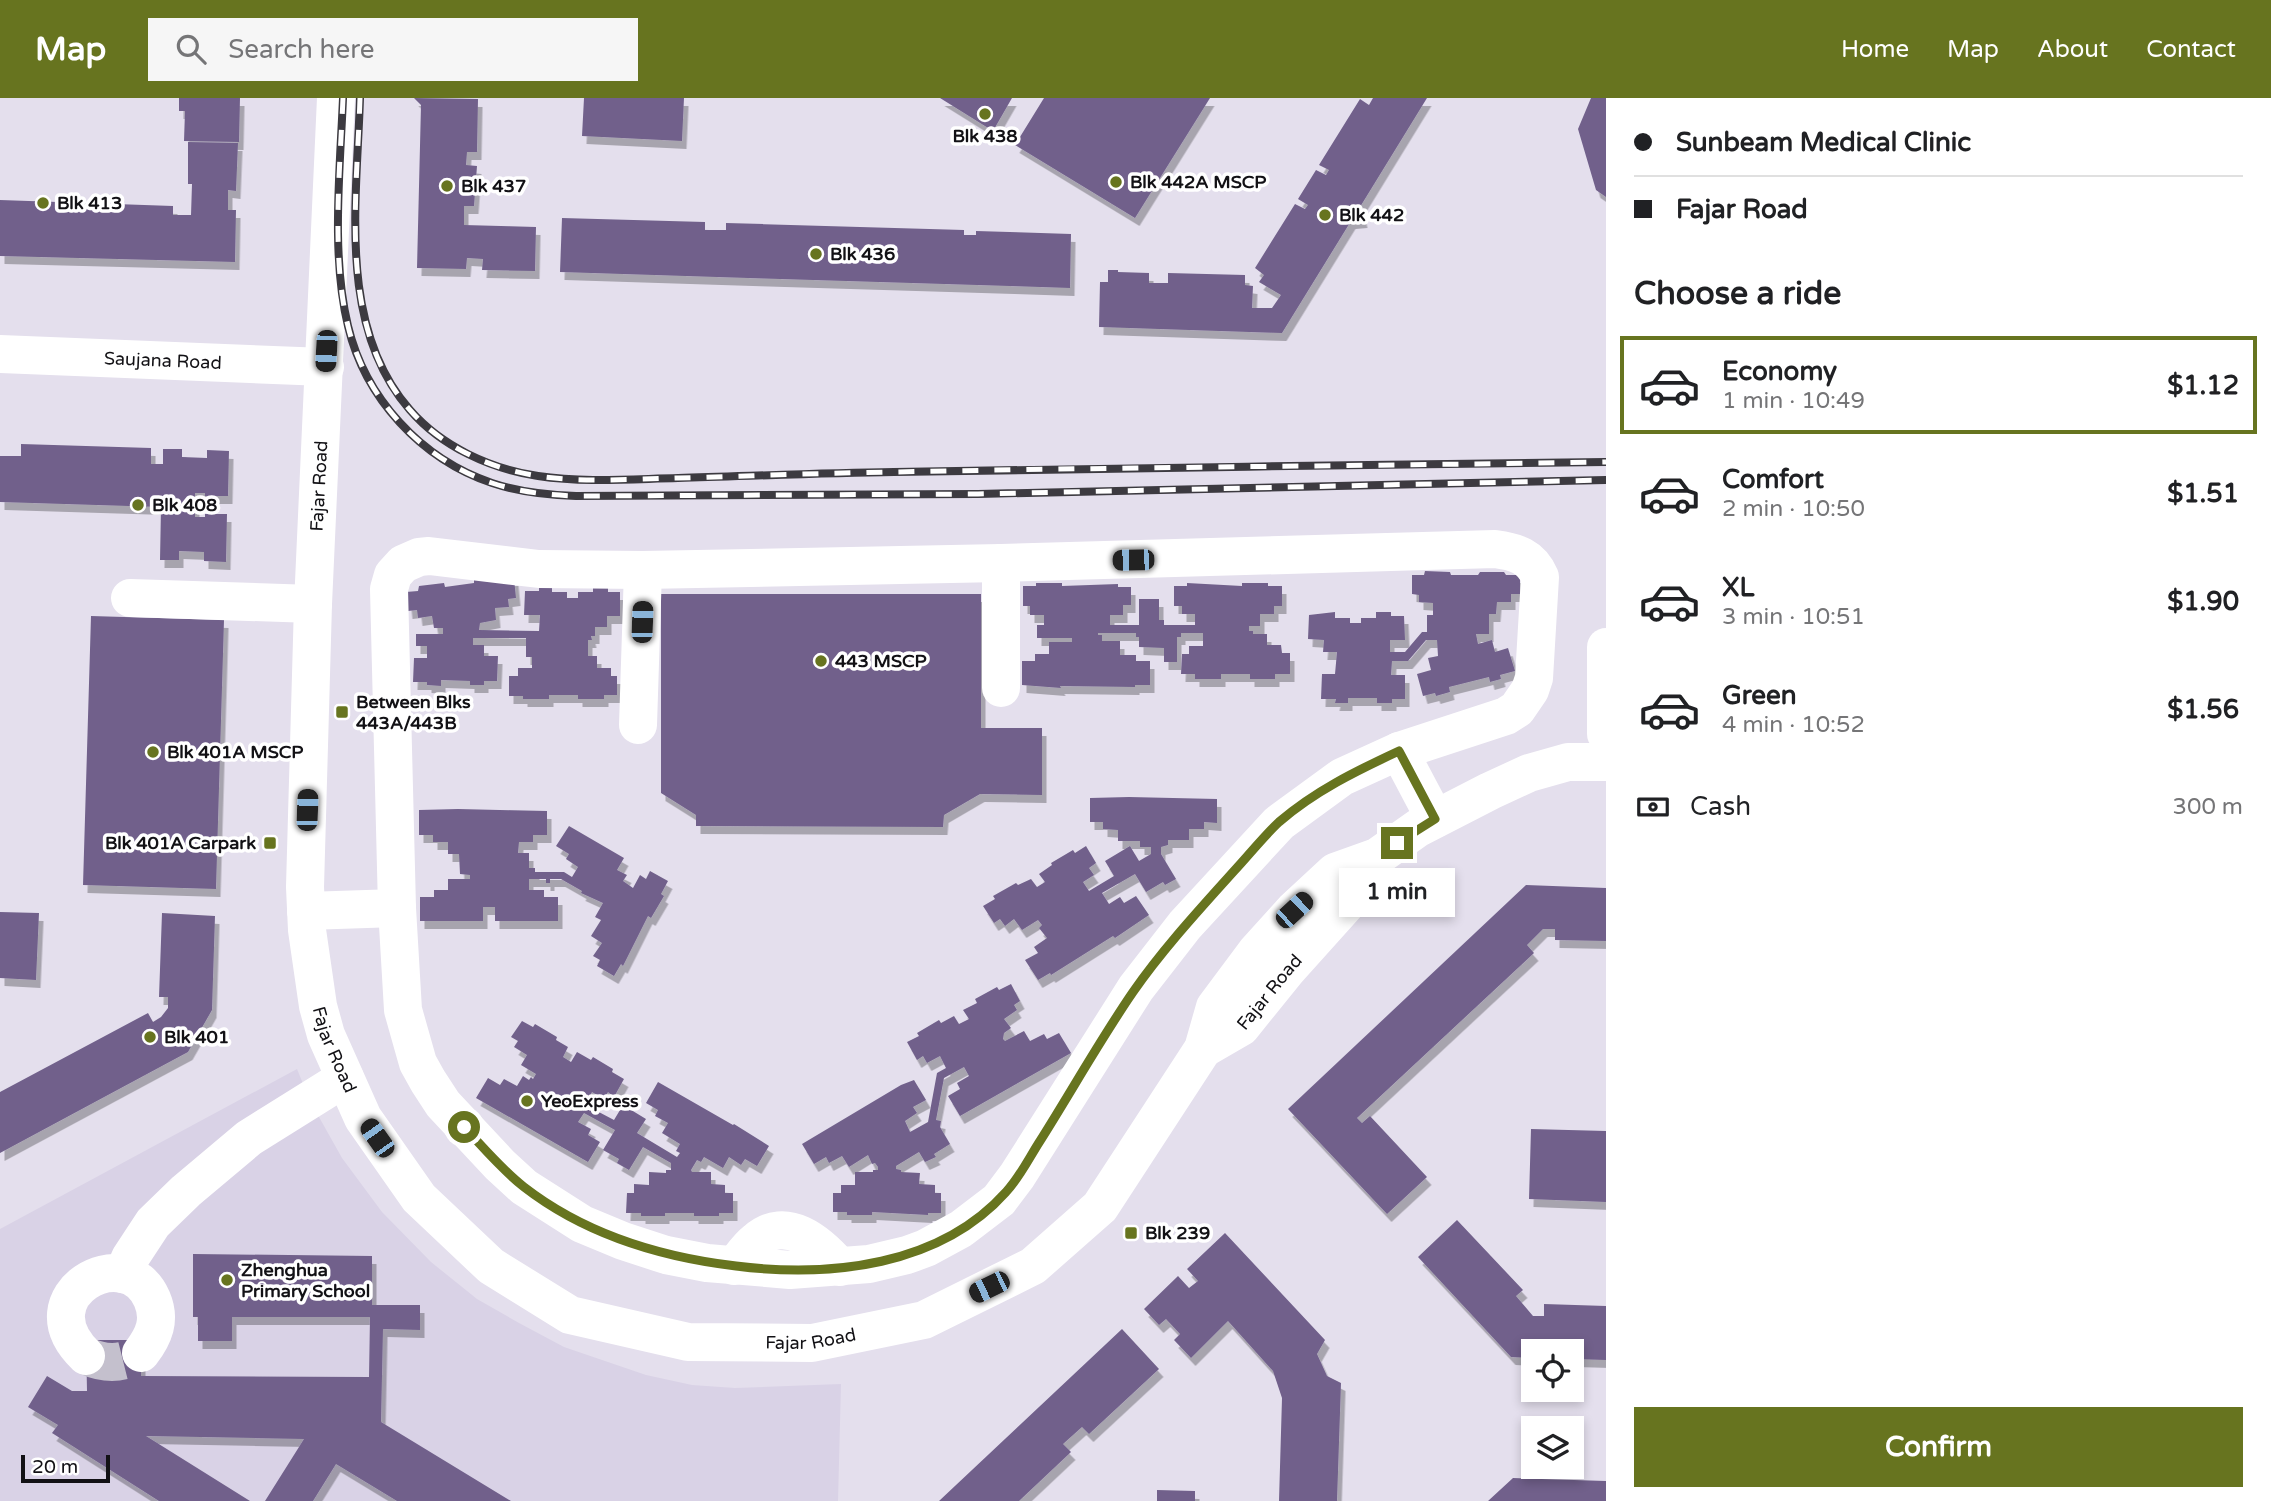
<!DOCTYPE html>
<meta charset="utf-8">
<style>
body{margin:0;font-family:"Varela Round",sans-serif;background:#f6f6f6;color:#202124;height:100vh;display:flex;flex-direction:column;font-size:26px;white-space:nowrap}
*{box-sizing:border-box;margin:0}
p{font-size:23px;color:#757577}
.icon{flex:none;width:38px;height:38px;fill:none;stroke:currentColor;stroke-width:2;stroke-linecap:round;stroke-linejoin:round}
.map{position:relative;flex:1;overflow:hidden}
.side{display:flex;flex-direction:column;background:#fff;width:665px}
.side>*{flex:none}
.banner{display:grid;align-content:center;height:154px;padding:0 28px;background:#fff}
.fabs{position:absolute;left:1521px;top:1241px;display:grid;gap:14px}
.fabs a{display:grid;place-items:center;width:63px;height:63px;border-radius:0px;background:#fff;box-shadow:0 4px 10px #0003;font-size:35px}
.scale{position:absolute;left:21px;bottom:18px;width:89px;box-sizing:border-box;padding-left:7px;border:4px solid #121115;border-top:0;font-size:19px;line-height:24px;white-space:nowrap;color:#121115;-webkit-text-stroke:5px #fff;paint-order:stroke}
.end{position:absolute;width:32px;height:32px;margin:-16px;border:9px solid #67741f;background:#fff;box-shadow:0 0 0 4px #fff}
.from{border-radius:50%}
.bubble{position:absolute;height:49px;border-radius:0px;background:#fff;box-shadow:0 4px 10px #0003;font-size:23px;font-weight:700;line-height:49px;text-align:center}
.car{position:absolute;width:21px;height:42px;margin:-21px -10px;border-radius:9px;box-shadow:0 0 5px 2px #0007;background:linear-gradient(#222 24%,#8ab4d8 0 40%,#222 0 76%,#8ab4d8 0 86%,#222 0)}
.banner b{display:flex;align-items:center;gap:24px;height:66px;font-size:26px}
.banner b+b{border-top:2px solid #e0e0e0}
.banner i{width:18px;height:18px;background:#202124}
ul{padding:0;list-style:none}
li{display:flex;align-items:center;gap:21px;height:98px;margin:0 14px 10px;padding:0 14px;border:4px solid transparent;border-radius:0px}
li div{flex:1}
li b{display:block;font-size:26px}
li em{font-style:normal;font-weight:700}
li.selected{border-color:#67741f}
li>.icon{width:63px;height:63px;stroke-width:1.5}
h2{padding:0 28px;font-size:32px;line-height:84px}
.pay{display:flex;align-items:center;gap:18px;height:77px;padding:0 28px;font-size:26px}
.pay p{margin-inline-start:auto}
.primary-button{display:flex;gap:14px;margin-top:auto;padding:14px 28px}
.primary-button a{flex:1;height:80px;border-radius:0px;background:#67741f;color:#fff;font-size:28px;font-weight:700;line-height:80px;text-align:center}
header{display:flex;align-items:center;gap:42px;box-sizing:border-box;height:98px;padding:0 35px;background:#67741f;color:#fff}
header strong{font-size:33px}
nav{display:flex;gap:38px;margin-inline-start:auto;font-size:24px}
.search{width:490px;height:63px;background:#f6f6f6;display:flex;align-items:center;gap:18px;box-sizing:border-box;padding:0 24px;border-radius:0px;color:#757577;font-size:26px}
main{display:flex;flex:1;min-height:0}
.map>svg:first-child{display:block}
</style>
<header>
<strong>Map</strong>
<div class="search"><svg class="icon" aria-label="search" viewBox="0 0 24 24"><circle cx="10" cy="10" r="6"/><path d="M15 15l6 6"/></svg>Search here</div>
<nav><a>Home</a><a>Map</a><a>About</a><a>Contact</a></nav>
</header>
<main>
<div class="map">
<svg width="1606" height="1403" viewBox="0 0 1606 1403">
<defs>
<filter id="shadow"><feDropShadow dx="4.5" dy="8" stdDeviation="0" flood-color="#0004"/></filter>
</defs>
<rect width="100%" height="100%" fill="#e4dfed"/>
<path fill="#d9d2e6" d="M297 971 310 1003 342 1060 382 1114 431 1164 477 1201 519 1225 564 1249 646 1277 692 1287 735 1290 841 1286 838 1403H0V1131Z"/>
<path fill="#71618b" filter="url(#shadow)" d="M179 0H240L239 44 184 43 185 13H179Z
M414 0 478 1 477 54H467L466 67 477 68 474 108H464V127L536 129 535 173 482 172 483 161 467 160 466 171 417 170 421 7Z
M584 0H684L682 43 582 38Z
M940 0H1012L993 33Z
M1044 0H1210L1135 120 1015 47Z
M1373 0H1427L1360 109 1363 122 1351 123 1282 235 1099 229 1100 184H1108V172H1118V174L1149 175V185H1168V175L1245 177V187L1253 188 1252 210H1272L1281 197 1259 184 1264 177 1255 170 1295 106 1305 111 1308 107 1298 101 1316 72 1326 77 1329 72 1319 67 1360 1 1369 7Z
M1591 0H1606V99L1596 92 1578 31Z
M188 44 238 45 236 93 228 92V112H236L235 164 0 158V102L173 108V117H191L192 86H188Z
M562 120 705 124V132H726V125L964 132V137H976V133L1071 136 1070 190 560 174Z
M21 346 151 350V366H163V351H182V359L207 360V352L229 353 228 398H205V395H195V419H205V416H227L226 464 204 463V454L179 453V462H160L161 409 0 404V358H21Z
M1425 473 1450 474 1451 477H1478L1480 474H1504L1506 477H1520V496H1511V504H1497L1496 516H1489V536H1476L1478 546 1492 542 1495 554 1508 550 1515 573 1500 577 1501 581 1490 584 1489 579 1449 589 1450 594 1436 598 1435 595 1423 598 1417 576 1431 572 1428 560 1438 558 1437 542H1426L1408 563H1392L1391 577H1405V601H1392V605H1377V600H1348V605H1335L1336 601H1321L1322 576H1335L1337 554H1323L1324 542 1308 541 1309 517 1335 514V520H1350V525H1361V520H1376V514H1391V518H1404L1405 542H1390V554H1405L1422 534H1427V517H1433V505L1419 504V497L1412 496V477H1424Z
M514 480 516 500 508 501 509 509 495 510 496 522 480 525 479 532 539 533 540 517H524L525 493H539V489H552V494H567V500H578V494H593V489H608V494H620V518H607V529H595V538H591L592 542H588V558H597V570H611V578H617V597H604V601H578V597H549V601H523V598H509V578H518V570H532V559H526V540H473V547H484V558H498L497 583H484V587H470V583L441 582V588L427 587V584H413L414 560H427V548H416V536H443V530H434L432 518 418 520 417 512 408 513 406 494 418 493 419 488 444 485 445 489 474 485V481Z
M1036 485H1062V488L1118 486V489H1131V507H1123V517H1110V527H1139V501H1159V522H1164V527H1195V516H1182V508H1174V488H1187V485L1242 488V485H1268V488H1282V508H1274V516H1260V528H1249V533H1253V536H1267V547H1281L1282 555H1290V576H1275V581H1250V576H1221V581H1195V576H1181L1182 556H1189V548H1203V535H1181V539H1177V564H1164V550L1139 549V539H1136V535H1098V537H1102V543H1120V557H1136V563H1150V587H1135V589L1060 588 1061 590 1022 587V563H1035V556H1049V544H1072V540H1037V527H1044V517H1030V508H1023V488H1036Z
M661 496H981V630H1042V697L980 696 944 717 943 729 696 728V717L661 695Z
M91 518 224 522 216 791 83 787Z
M1129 699 1217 701V725L1204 724V731H1189V742H1168V747L1161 749V756L1176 781 1165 787 1163 784 1146 794 1135 776 1102 795 1109 806 1120 799 1124 805 1136 798 1149 817 1115 840 1113 838 1051 877 1050 875 1038 882 1025 862 1038 855 1034 849 1047 840 1039 830 1042 827 1038 822 1022 832 1014 821 1005 828 1000 821 994 825 983 808 995 801 993 798 1016 785 1018 787 1031 781 1037 789 1045 784 1039 776 1052 767 1051 765 1073 752 1075 755 1086 748 1096 765 1089 770 1094 777 1083 784 1089 793 1114 778 1105 763 1130 748 1139 763 1151 756V749H1140V743H1118V732L1103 731V724H1090V700Z
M458 711 547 713V737H533V744H519L518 755H529V770H535V774H564L572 779 578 769 566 761 569 756 556 748 569 728 624 760 617 772 627 777 623 783 633 790 640 777 646 781 650 773 668 783 661 796 664 798 651 820 648 818 623 868 621 866 614 878 597 868 600 862 593 858 602 845 591 838 601 822 595 819 603 805 581 795 582 793 561 781H550V785H546V781H529V792H544V799H558V823H495V809H483V823H420V799H434V792H448V781H470V777L460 776 459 756H448V744H433V737H419V712Z
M1526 787 1606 790V843L1555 842V831H1543L1527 847 1534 855 1357 1020 1362 1025 1370 1018 1427 1079 1387 1116 1288 1011Z
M0 814 39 815 36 882 0 880Z
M162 815 215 818 212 912 188 954 0 1055V994L148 915 153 924 161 919 168 910V899H159Z
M1011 886 1020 903 1014 907 1017 912 1004 921 1011 930 1004 935 1003 941 1005 943 1024 933 1030 943 1044 936 1047 941 1059 935 1071 955 960 1018 948 998 960 991 957 985 969 978 964 969 944 980 936 1022 941 1023 940 1029 950 1046 934 1056 936 1059 925 1064 919 1054 896 1068V1071L901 1072V1074L920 1075 919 1086 935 1087V1095H941V1115H928V1117L872 1114V1117H847V1114H833V1095H841V1087H855V1074H873V1072H878V1069L875 1065 872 1066 868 1057 849 1069 842 1058 829 1065 826 1059 814 1066 802 1046 901 987 914 982 926 1002 913 1009 917 1015 905 1023 910 1034 928 1024 937 975 946 970 940 958 927 965 923 958 917 962 907 944 919 938 917 935 939 922 941 925 954 918 959 926 969 921 963 912 977 905 975 901 997 889 999 892Z
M522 923 533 929 535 926 557 939 556 942 568 949 563 959 571 964 577 954 591 962 593 959 613 971 612 974 624 981 614 999 608 994 604 1001 592 994 587 1003 597 1008 595 1012 614 1022 623 1007 646 1021 637 1035 677 1059 680 1055 676 1053 680 1046 662 1035 668 1025 655 1018 658 1012 646 1005 658 984 733 1027 734 1026 769 1048 757 1068 745 1061 741 1067 729 1059 723 1070 704 1059 701 1064 697 1062 691 1072 692 1074H711V1086L725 1087V1095H733V1115H719V1118H694V1115H665V1118H641V1115H626L627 1095H634V1086L649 1087V1074L666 1075V1072H671V1065L643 1049 629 1072 617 1065 619 1061 603 1052 615 1032 584 1015 578 1024 591 1031 588 1037 600 1044 588 1064 476 1000 488 980 500 987 504 981 517 988 523 978 529 982 531 979 533 981 536 976 521 967 527 957 514 949 518 943 511 939Z
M1531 1031 1606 1033V1104L1529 1101Z
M1457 1122 1523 1192 1516 1198 1533 1218H1544V1206L1606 1208V1262L1572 1261V1253H1533V1260L1511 1259 1418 1159Z
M1225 1135 1325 1242 1317 1256 1327 1278 1341 1285 1337 1403H1279L1282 1300 1273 1273 1228 1223 1191 1260 1174 1242 1180 1236 1166 1221 1159 1227 1144 1211 1178 1178 1189 1190 1198 1183 1187 1171Z
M193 1156 372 1158V1207H420V1232L383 1231 381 1324 511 1403H397L336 1366 313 1403H265L304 1341 146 1338 250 1403H159L52 1335 58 1327 28 1309 47 1278 72 1293H87L86 1242H141V1278L369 1279 370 1219H232V1243H198V1219H193Z
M1122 1231 1159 1271 1089 1336 1082 1329 1063 1346 1071 1354 1019 1403H939Z
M1513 1380 1606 1383V1403H1488Z
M1157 1392 1195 1393V1403H1157Z"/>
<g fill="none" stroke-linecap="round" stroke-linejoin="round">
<path stroke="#c4c0cd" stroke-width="38" stroke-dasharray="38 19" stroke-linecap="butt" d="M86 1258C107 1267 122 1266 141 1255"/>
<g stroke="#fff" stroke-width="38">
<path id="s1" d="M336 0 313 506 305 789 307 832 318 908 326 937 363 1020 419 1100 491 1168 570 1217 688 1244 812 1245 924 1222 1033 1168 1100 1109 1203 951 1215 909 1256 854 1294 812 1335 774 1377 759 1418 730 1490 693 1529 675 1568 664H1606"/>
<path id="s2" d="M0 256 325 269"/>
<path d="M1495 451C1516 454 1531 458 1540 479L1534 580 1530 592 1517 611 1506 618 1399 653 1342 679 1279 725 1185 827 1136 890 1017 1078 999 1102 961 1131 926 1150 907 1157 869 1166 790 1172 707 1165 666 1157 623 1143 582 1126 524 1089 500 1067 443 1006 428 983 418 965 403 912 397 810 389 491 393 477 403 466 419 459 429 458 539 471 643 472 1001 465Z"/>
<path d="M1001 465V590"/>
<path d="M130 500 313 506"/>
<path d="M1606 549V636"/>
<path d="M638 627 643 472"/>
<path d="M1399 653 1435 721"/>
<path d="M306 813 397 810"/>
<path id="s3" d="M1203 951 1241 929 1287 872 1358 793 1377 759"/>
<path d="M734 1168C741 1160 747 1150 756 1143 786 1116 819 1145 840 1169"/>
<path d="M123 1176 130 1160 153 1125 186 1093 249 1040 345 980"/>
<path d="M86 1258C23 1198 126 1140 152 1201 161 1222 154 1238 141 1255"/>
</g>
<defs>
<path id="rail" d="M343 0C340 72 331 158 348 228 365 300 421 361 492 385 519 394 547 397 576 398L978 396 1606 382
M360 0C357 102 337 229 410 312 442 349 491 371 538 378 584 385 632 381 678 380 750 378 822 375 894 374 1131 369 1369 368 1606 364"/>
</defs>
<use href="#rail" stroke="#3c3a40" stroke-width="8"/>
<use href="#rail" stroke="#fff" stroke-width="5" stroke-dasharray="16" stroke-linecap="butt"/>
</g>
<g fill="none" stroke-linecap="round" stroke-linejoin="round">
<path stroke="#67741f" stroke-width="9" d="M464 1029C483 1049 501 1071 524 1089 586 1137 660 1159 736 1168 830 1180 940 1168 1006 1094 1020 1079 1029 1060 1040 1043 1071 994 1100 942 1133 894 1163 851 1199 812 1234 773 1249 757 1263 739 1279 724 1315 693 1356 673 1399 653L1435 721 1397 745"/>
</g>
<g fill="#67741f" stroke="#fff" stroke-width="2.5">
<circle cx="985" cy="16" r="7"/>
<circle cx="1116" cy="84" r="7"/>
<circle cx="447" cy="88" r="7"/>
<circle cx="43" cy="105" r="7"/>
<circle cx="1325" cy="117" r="7"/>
<circle cx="816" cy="156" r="7"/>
<circle cx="138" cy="407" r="7"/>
<circle cx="821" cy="563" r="7"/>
<rect x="335" y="607" width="14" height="14" rx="3.5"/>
<circle cx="153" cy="654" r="7"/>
<rect x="263" y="738" width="14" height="14" rx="3.5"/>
<circle cx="150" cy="939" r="7"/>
<circle cx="527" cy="1003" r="7"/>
<rect x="1124" y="1128" width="14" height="14" rx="3.5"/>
<circle cx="227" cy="1182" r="7"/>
</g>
<g text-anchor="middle" stroke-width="7" stroke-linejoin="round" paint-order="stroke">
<g font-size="18" font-weight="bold" fill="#121115" stroke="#fff" text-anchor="start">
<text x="985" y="44" text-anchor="middle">Blk 438</text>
<text x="1130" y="90">Blk 442A MSCP</text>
<text x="461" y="94">Blk 437</text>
<text x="57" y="111">Blk 413</text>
<text x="1339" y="123">Blk 442</text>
<text x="830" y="162">Blk 436</text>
<text x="152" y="413">Blk 408</text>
<text x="835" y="569">443 MSCP</text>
<text x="356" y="610">Between Blks<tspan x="356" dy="21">443A/443B</tspan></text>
<text x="167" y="660">Blk 401A MSCP</text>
<text x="256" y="751" text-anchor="end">Blk 401A Carpark</text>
<text x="164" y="945">Blk 401</text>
<text x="541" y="1009">YeoExpress</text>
<text x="1145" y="1141">Blk 239</text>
<text x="241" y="1178">Zhenghua<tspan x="241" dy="21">Primary School</tspan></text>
</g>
<g font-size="18" fill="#121115" stroke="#fff">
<text dy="6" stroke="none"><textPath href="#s2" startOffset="163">Saujana Road</textPath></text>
<text transform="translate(319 388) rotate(-87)" y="6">Fajar Road</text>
<text dy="6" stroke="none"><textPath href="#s3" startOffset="89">Fajar Road</textPath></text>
<text dy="6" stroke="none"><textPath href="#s1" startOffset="956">Fajar Road</textPath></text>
<text dy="6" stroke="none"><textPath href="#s1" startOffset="1564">Fajar Road</textPath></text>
</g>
</g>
</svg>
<div class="fabs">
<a><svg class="icon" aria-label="locate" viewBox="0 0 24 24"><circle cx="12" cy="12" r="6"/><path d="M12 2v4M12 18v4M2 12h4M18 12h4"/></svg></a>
<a><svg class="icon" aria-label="layers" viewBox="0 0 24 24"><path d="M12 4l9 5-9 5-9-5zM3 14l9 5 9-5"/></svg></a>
</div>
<div class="scale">20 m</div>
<i class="end from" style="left:464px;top:1029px"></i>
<i class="end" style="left:1397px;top:745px"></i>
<div class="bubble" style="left:1339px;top:770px;width:116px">1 min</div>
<i class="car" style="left:326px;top:253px;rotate:183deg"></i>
<i class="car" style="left:1133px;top:462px;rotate:269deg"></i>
<i class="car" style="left:642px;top:524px;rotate:2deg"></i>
<i class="car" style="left:307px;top:712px;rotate:2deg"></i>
<i class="car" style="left:1294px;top:812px;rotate:47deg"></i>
<i class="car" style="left:377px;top:1040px;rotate:325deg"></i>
<i class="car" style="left:989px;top:1189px;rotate:244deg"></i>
</div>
<section class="side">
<div class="banner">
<b><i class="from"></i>Sunbeam Medical Clinic</b>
<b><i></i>Fajar Road</b>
</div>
<h2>Choose a ride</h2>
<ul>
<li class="selected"><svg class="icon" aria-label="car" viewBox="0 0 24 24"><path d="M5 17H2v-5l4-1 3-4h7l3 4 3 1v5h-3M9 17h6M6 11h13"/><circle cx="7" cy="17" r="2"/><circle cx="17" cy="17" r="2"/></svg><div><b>Economy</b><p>1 min · 10:49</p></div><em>$1.12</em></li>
<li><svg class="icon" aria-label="car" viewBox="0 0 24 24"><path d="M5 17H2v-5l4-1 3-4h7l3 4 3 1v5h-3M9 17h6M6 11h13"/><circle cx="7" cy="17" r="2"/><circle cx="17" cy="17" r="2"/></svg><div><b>Comfort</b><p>2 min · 10:50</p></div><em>$1.51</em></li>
<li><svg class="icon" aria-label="car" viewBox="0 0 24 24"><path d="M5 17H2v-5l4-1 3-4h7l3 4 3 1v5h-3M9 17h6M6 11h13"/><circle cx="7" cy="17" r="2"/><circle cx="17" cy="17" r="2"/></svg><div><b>XL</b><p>3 min · 10:51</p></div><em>$1.90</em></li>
<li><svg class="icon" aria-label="car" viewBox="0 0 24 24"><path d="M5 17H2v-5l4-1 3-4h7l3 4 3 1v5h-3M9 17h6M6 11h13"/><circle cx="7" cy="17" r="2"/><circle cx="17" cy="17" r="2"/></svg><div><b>Green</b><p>4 min · 10:52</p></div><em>$1.56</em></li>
</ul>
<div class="pay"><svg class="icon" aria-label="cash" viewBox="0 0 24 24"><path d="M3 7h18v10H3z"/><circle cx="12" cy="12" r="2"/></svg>Cash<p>300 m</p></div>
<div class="primary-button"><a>Confirm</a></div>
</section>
</main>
